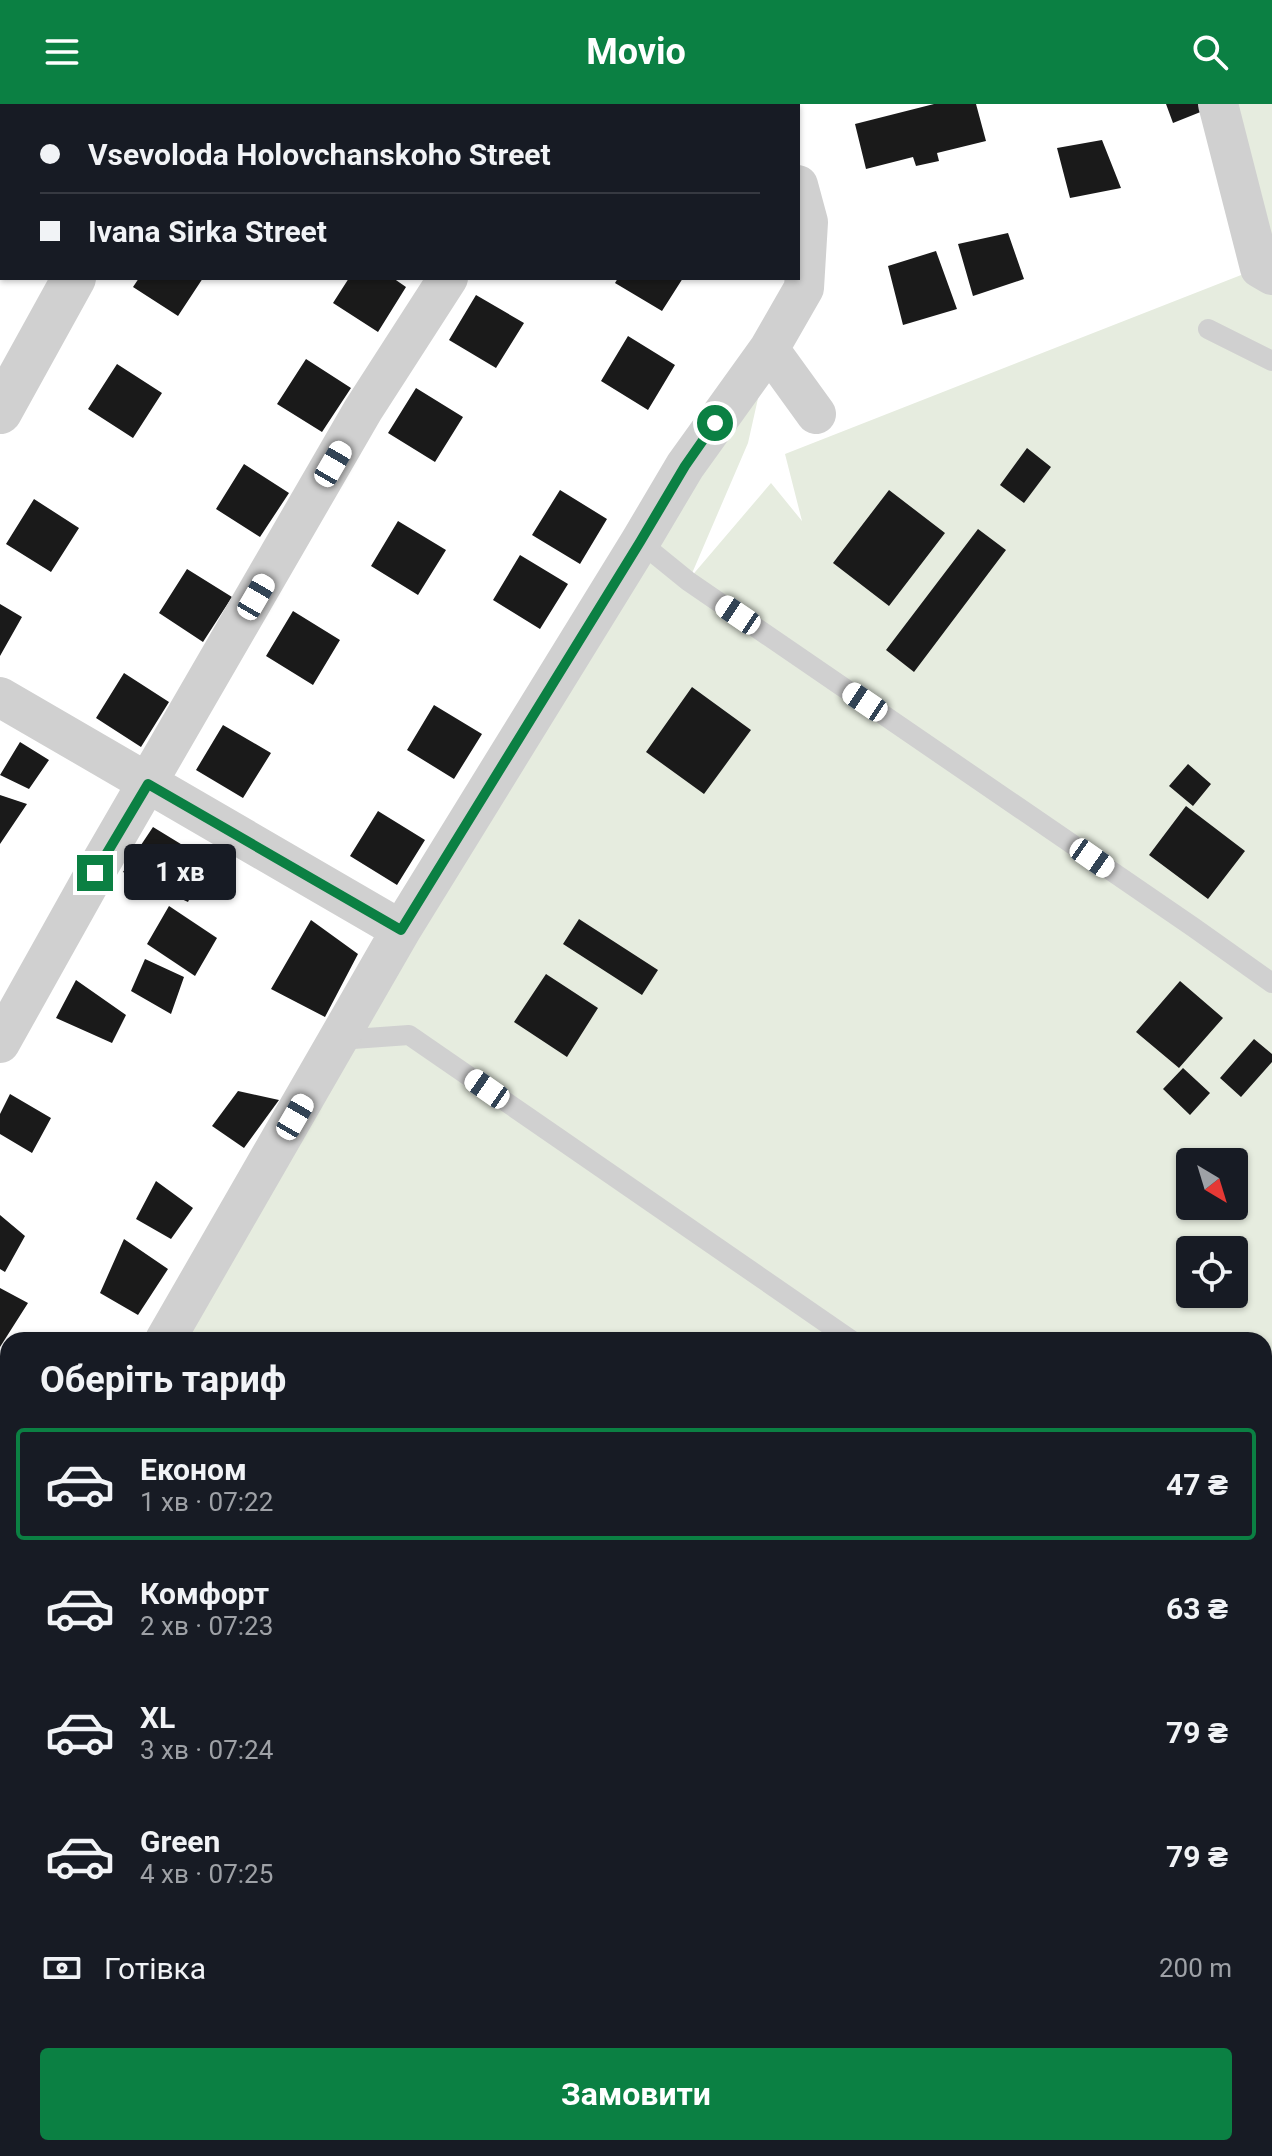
<!DOCTYPE html>
<html lang="uk">
<meta charset="utf-8">
<style>
body{margin:0;font-family:Roboto,sans-serif;background:#242831;color:#f1f3f6;height:100vh;display:flex;flex-direction:column;font-size:30px;white-space:nowrap}
*{box-sizing:border-box;margin:0}
p{font-size:26px;color:#9ea1a6}
.icon{flex:none;width:44px;height:44px;fill:none;stroke:currentColor;stroke-width:2;stroke-linecap:round;stroke-linejoin:round}
.map{position:relative;flex:1;overflow:hidden}
.details{position:absolute;left:0px;top:1228px;width:1272px;height:824px;display:flex;flex-direction:column;background:#171b24;border-radius:24px 24px 0 0;box-shadow:0 2px 6px #0004}
.details>*{flex:none}
.guide{position:absolute;left:0px;top:0px;width:800px;height:176px;box-shadow:0 2px 6px #0004;display:grid;align-content:center;height:176px;padding:0 40px;background:#171b24}
.needle{width:52px;rotate:142deg}
.tools{position:absolute;left:1176px;top:1044px;display:grid;gap:16px}
.tools a{display:grid;place-items:center;width:72px;height:72px;border-radius:8px;background:#171b24;box-shadow:0 2px 6px #0004;font-size:40px}
.end{position:absolute;width:36px;height:36px;margin:-18px;border:10px solid #0b8043;background:#fff;box-shadow:0 0 0 4px #fff}
.from{border-radius:50%}
.bubble{position:absolute;height:56px;border-radius:8px;background:#171b24;box-shadow:0 2px 6px #0004;font-size:26px;font-weight:700;line-height:56px;text-align:center}
.car{position:absolute;width:24px;height:48px;margin:-24px -12px;border-radius:10px;box-shadow:0 0 6px 2px #0007;background:linear-gradient(#fff 24%,#345 0 40%,#fff 0 76%,#345 0 86%,#fff 0)}
.guide b{display:flex;align-items:center;gap:28px;height:76px;font-size:30px}
.guide b+b{border-top:2px solid #363941}
.guide i{width:20px;height:20px;background:#f1f3f6}
ul{padding:0;list-style:none}
li{display:flex;align-items:center;gap:24px;height:112px;margin:0 16px 12px;padding:0 24px;border:4px solid transparent;border-radius:8px}
li div{flex:1}
li b{display:block;font-size:30px}
li em{font-style:normal;font-weight:700}
li.current{border-color:#0b8043}
li>.icon{width:72px;height:72px;stroke-width:1.5}
h2{padding:0 40px;font-size:36px;line-height:96px}
.pay{display:flex;align-items:center;gap:20px;height:88px;padding:0 40px;font-size:30px}
.pay p{margin-inline-start:auto}
.action{display:flex;gap:16px;margin-top:auto;padding:16px 40px}
.action a{flex:1;height:92px;border-radius:8px;background:#0b8043;color:#fff;font-size:32px;font-weight:700;line-height:92px;text-align:center}
header{display:flex;justify-content:space-between;align-items:center;height:104px;padding:0 40px;background:#0b8043;color:#fff;font-size:36px;font-weight:700}
.map>svg:first-child{display:block}
</style>
<header><svg class="icon" aria-label="menu" viewBox="0 0 24 24"><path d="M4 6h16M4 12h16M4 18h16"/></svg>Movio<svg class="icon" aria-label="search" viewBox="0 0 24 24"><circle cx="10" cy="10" r="6"/><path d="M15 15l6 6"/></svg></header>
<div class="map">
<svg width="1272" height="2052" viewBox="0 0 1272 2052">
<rect width="100%" height="100%" fill="#fff"/>
<path fill="#e6ecdf" fill-rule="evenodd" d="M1218 0H1272V1585L1264 1595V1236H165L769 245 748 339 690 474 771 379 802 417 785 350 1259 164ZM1190 1058H1234V1102H1190ZM1190 1146H1234V1190H1190Z
M8 1506V1704L0 1721V1520Z"/>
<path fill="#1a1a1a" d="M934 0H976L986 37 937 49 939 57 916 62 913 53 866 65 855 20Z
M1166 0H1206L1208 5 1173 19Z
M1102 36 1121 84 1070 94 1057 44Z
M1008 129 1024 175 973 192 958 140Z
M936 147 957 205 903 221 888 162Z
M139 174H203L178 212 133 183Z
M349 174H393L406 183 378 228 333 199Z
M618 174H683L662 207 615 179Z
M476 191 524 219 496 264 449 236Z
M628 232 675 261 648 306 601 277Z
M306 255 351 284 322 328 277 300Z
M117 260 162 289 133 334 88 305Z
M416 284 463 313 435 358 388 329Z
M1027 344 1051 363 1024 399 1000 381Z
M244 360 289 389 260 433 216 405Z
M560 386 607 415 580 460 532 431Z
M889 386 945 429 889 502 833 459Z
M34 395 79 424 51 468 6 440Z
M398 417 446 446 418 491 371 462Z
M978 425 1006 446 914 568 886 546Z
M520 451 568 480 540 525 493 496Z
M187 465 232 493 203 538 159 509Z
M0 500 22 513 0 552Z
M293 507 340 536 313 581 266 552Z
M124 569 169 598 141 643 96 614Z
M692 583 751 626 704 690 646 648Z
M434 601 482 630 454 675 407 646Z
M223 621 271 649 243 694 196 666Z
M20 638 49 656 29 685 0 671Z
M1188 660 1211 680 1193 702 1169 682Z
M0 691 27 700 0 740Z
M1186 702 1245 747 1208 795 1149 751Z
M378 707 425 736 397 781 350 752Z
M153 723 207 756 188 798 123 768Z
M169 802 217 834 195 872 147 840Z
M579 815 658 866 642 891 563 840Z
M311 816 358 850 325 913 271 885Z
M145 855 184 873 171 910 131 887Z
M546 870 598 904 567 953 514 918Z
M76 876 126 911 112 939 56 914Z
M1180 877 1223 914 1179 964 1136 928Z
M1254 935 1272 950V958L1241 993 1220 974Z
M1183 964 1210 989 1190 1011 1163 985Z
M238 987 279 996 244 1044 212 1022Z
M10 990 51 1014 32 1049 0 1030V1010Z
M156 1077 193 1104 171 1135 136 1115Z
M0 1111 25 1132 5 1168 0 1165Z
M124 1135 168 1165 138 1211 100 1189Z
M0 1184 28 1199 0 1243Z
M8 1291V1366L0 1361V1304Z
M1264 1888 1272 1894V1962L1264 1972Z
M288 2044H358L353 2052H287L284 2050Z"/>
<g fill="none" stroke-linecap="round" stroke-linejoin="round">
<path stroke="#cdcdcd" stroke-width="5" stroke-dasharray="4 4" stroke-linecap="butt" d="M1264 1475 1272 1465
M1264 1807 1272 1815
M777 2052 782 2044"/>
<path stroke="#d0d0d0" stroke-width="20" d="M1208 225 1272 257
M640 438 688 477 1193 823 1272 879
M339 936 409 931 851 1236"/>
<path stroke="#d0d0d0" stroke-width="40" d="M777 0 778 2
M1218 0 1260 164 1272 171
M558 2 560 0
M798 81 808 118 804 184 769 245 816 310
M0 593 401 826
M0 939 95 769 363 306 448 174
M165 1236 401 826 640 438 685 362 769 245
M0 1520 8 1506
M0 1945 8 1951
M141 2044 152 2052"/>
<path stroke="#d0d0d0" stroke-width="44" d="M168 2 169 0
M0 308 74 174"/>
</g>
<g fill="none" stroke-linecap="round" stroke-linejoin="round">
<path stroke="#0b8043" stroke-width="10" d="M95 769 148 680 401 826 640 438 685 362 715 319"/>
</g>
</svg>
<div class="tools">
<a><svg class="needle" viewBox="-14 -14 28 28"><path d="M0-13l5 13h-10z" fill="#e53935"/><path d="M0 13l5-13h-10z" fill="#9ea1a6"/></svg></a>
<a><svg class="icon" aria-label="locate" viewBox="0 0 24 24"><circle cx="12" cy="12" r="6"/><path d="M12 2v4M12 18v4M2 12h4M18 12h4"/></svg></a>
</div>
<i class="end from" style="left:715px;top:319px"></i>
<i class="end" style="left:95px;top:769px"></i>
<div class="bubble" style="left:124px;top:740px;width:112px">1 хв</div>
<i class="car" style="left:333px;top:360px;rotate:30deg"></i>
<i class="car" style="left:256px;top:493px;rotate:30deg"></i>
<i class="car" style="left:738px;top:511px;rotate:304deg"></i>
<i class="car" style="left:865px;top:598px;rotate:304deg"></i>
<i class="car" style="left:1092px;top:754px;rotate:125deg"></i>
<i class="car" style="left:487px;top:985px;rotate:305deg"></i>
<i class="car" style="left:295px;top:1013px;rotate:30deg"></i>
<div class="guide">
<b><i class="from"></i>Vsevoloda Holovchanskoho Street</b>
<b><i></i>Ivana Sirka Street</b>
</div>
<section class="details">
<h2>Оберіть тариф</h2>
<ul>
<li class="current"><svg class="icon" aria-label="car" viewBox="0 0 24 24"><path d="M5 17H2v-5l4-1 3-4h7l3 4 3 1v5h-3M9 17h6M6 11h13"/><circle cx="7" cy="17" r="2"/><circle cx="17" cy="17" r="2"/></svg><div><b>Економ</b><p>1 хв · 07:22</p></div><em>47 ₴</em></li>
<li><svg class="icon" aria-label="car" viewBox="0 0 24 24"><path d="M5 17H2v-5l4-1 3-4h7l3 4 3 1v5h-3M9 17h6M6 11h13"/><circle cx="7" cy="17" r="2"/><circle cx="17" cy="17" r="2"/></svg><div><b>Комфорт</b><p>2 хв · 07:23</p></div><em>63 ₴</em></li>
<li><svg class="icon" aria-label="car" viewBox="0 0 24 24"><path d="M5 17H2v-5l4-1 3-4h7l3 4 3 1v5h-3M9 17h6M6 11h13"/><circle cx="7" cy="17" r="2"/><circle cx="17" cy="17" r="2"/></svg><div><b>XL</b><p>3 хв · 07:24</p></div><em>79 ₴</em></li>
<li><svg class="icon" aria-label="car" viewBox="0 0 24 24"><path d="M5 17H2v-5l4-1 3-4h7l3 4 3 1v5h-3M9 17h6M6 11h13"/><circle cx="7" cy="17" r="2"/><circle cx="17" cy="17" r="2"/></svg><div><b>Green</b><p>4 хв · 07:25</p></div><em>79 ₴</em></li>
</ul>
<div class="pay"><svg class="icon" aria-label="cash" viewBox="0 0 24 24"><path d="M3 7h18v10H3z"/><circle cx="12" cy="12" r="2"/></svg>Готівка<p>200 m</p></div>
<div class="action"><a>Замовити</a></div>
</section>
</div>
